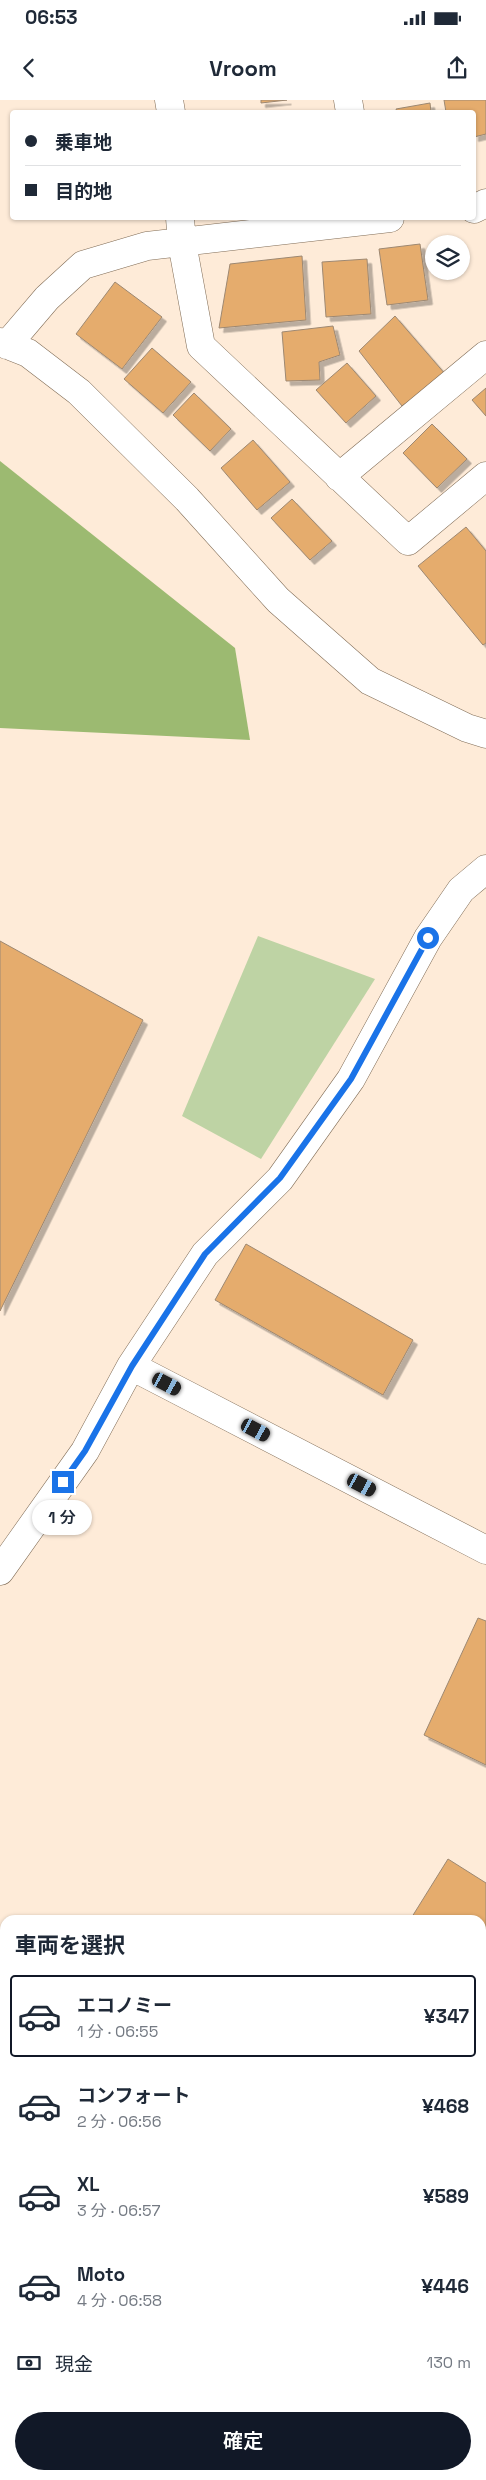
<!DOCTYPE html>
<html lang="ja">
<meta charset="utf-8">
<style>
body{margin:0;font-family:"Space Grotesk","Noto Sans JP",sans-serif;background:#f2f2f3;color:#1f2937;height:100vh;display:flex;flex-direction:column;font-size:19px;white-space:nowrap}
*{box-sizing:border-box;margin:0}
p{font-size:16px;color:#747a83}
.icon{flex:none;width:28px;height:28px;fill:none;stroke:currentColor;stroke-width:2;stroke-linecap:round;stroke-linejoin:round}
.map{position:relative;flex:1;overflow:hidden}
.drawer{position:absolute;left:0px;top:1815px;width:486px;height:565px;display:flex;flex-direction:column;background:#fff;border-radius:15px 15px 0 0;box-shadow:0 1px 4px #0004}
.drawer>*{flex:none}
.banner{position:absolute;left:10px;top:10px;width:466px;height:110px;border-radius:5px;box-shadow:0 1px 4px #0004;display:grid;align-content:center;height:110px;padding:0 15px;background:#fff}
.tools{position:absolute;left:425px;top:135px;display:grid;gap:10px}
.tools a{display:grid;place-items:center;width:45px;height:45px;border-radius:50%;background:#fff;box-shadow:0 1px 4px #0004;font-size:25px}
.end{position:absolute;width:22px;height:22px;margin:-11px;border:6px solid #1a73e8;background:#fff;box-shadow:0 0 0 2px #fff}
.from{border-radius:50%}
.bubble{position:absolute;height:35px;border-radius:18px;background:#fff;box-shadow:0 1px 4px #0004;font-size:16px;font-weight:600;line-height:35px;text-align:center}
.car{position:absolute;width:15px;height:30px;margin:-15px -8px;border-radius:6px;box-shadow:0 0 4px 1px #0007;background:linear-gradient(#222 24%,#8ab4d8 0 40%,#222 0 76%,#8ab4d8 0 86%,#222 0)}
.banner b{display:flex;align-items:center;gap:18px;height:48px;font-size:19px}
.banner b+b{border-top:1px solid #e0e1e3}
.banner i{width:12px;height:12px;background:#1f2937}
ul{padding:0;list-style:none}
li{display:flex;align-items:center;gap:15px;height:82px;margin:0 10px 8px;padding:0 5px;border:2px solid transparent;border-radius:5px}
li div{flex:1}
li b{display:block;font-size:19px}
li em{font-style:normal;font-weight:600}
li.selected{border-color:#111827}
li>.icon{width:45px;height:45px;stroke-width:1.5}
h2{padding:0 15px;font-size:22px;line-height:60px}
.pay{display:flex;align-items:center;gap:12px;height:55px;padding:0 15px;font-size:19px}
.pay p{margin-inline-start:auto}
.primary-button{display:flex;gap:10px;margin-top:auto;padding:10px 15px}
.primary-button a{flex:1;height:58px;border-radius:30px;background:#111827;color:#fff;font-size:20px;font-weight:600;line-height:58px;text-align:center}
.status{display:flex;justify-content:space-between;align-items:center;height:35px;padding:0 25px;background:#fff;direction:ltr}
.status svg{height:14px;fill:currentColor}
header{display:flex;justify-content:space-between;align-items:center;height:65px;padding:0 15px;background:#fff;font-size:22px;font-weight:600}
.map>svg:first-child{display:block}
</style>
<div class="status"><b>06:53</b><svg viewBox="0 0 49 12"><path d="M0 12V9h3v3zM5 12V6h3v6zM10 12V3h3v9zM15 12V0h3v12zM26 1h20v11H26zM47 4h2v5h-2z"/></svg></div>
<header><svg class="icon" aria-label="back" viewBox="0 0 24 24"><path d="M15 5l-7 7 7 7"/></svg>Vroom<svg class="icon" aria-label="share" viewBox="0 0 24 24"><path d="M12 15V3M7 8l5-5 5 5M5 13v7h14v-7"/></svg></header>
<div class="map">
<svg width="486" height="2380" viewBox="0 0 486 2380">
<defs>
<filter id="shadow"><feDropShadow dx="4.5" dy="4.5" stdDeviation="0" flood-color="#0004"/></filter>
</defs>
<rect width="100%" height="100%" fill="#feebd8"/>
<path fill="#bed3a4" d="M258 836 375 879 261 1059 182 1016Z"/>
<path fill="#9cba71" d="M0 361 235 548 250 640 0 628Z"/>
<path fill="#e5ac6d" stroke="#9d8872" filter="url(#shadow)" d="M261 0H287L261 3Z
M444 0H486V34L474 37V12H446Z
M430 3 431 12H397L396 9Z
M420 144 428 200 387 205 379 149Z
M302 156 306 220 219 228 230 164Z
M367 159 371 214 326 217 322 162Z
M115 182 162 217 122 269 76 234Z
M395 216 446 275 402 306 359 251Z
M333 226 340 255 319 262 320 280 286 281 282 232Z
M152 248 191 282 163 313 124 279Z
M347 263 376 296 346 323 316 290Z
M486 288V316L472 300Z
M194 293 231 329 210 351 173 315Z
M432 324 467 359 437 388 403 353Z
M253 340 290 382 257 410 221 368Z
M292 399 332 441 310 460 271 418Z
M466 427 486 451V543L483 545 418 466Z
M0 841 143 920 0 1211Z
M246 1144 413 1240 383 1295 215 1200Z
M478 1518 486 1521V1665L424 1635Z
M448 1759 486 1783V1888L481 1897V1820H410Z
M412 2375H430L441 2380H410Z"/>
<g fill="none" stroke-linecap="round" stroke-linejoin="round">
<defs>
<path id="minor" d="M169 0 171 12
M348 0 350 12
M474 109 486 103
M180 118 182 143 201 246 408 441 486 376
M0 242 28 253 79 292 187 399 278 500 370 581 467 628 486 634
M7 245 47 198 83 165 147 146 390 118
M339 377 486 255
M131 1266 486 1450
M0 1471 85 1351 131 1266 205 1154 280 1079 351 979 428 838 461 790 486 769
M0 2113 5 2116"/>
<path id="major" d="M481 2021 486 2013
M260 2380 263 2375"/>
</defs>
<use href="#minor" stroke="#816d57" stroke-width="29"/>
<use href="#major" stroke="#94652c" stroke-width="29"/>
<use href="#minor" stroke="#fff" stroke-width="28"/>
<use href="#major" stroke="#e8c08d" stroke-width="28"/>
</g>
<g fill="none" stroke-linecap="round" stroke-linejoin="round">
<path stroke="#1a73e8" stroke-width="6" d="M63 1382 85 1351 132 1266 205 1154 280 1078 351 979 428 838"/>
</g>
</svg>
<div class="tools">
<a><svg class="icon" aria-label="layers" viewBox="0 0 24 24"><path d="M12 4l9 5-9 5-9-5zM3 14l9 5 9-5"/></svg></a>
</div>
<i class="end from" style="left:428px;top:838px"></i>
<i class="end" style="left:63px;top:1382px"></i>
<div class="bubble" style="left:32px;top:1400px;width:60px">1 分</div>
<i class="car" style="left:167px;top:1284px;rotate:118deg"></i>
<i class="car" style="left:256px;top:1330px;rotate:118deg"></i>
<i class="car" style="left:362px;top:1385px;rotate:118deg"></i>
<div class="banner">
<b><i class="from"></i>乗車地</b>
<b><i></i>目的地</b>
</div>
<section class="drawer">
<h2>車両を選択</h2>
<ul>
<li class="selected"><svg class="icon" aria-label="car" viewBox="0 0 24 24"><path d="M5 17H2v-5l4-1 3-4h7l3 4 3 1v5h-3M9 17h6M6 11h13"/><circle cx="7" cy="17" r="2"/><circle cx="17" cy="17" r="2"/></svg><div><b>エコノミー</b><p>1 分 · 06:55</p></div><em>¥347</em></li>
<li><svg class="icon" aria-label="car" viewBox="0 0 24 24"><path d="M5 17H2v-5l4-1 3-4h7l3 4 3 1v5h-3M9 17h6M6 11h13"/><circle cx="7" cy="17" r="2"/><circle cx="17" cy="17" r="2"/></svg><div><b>コンフォート</b><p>2 分 · 06:56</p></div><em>¥468</em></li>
<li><svg class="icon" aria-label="car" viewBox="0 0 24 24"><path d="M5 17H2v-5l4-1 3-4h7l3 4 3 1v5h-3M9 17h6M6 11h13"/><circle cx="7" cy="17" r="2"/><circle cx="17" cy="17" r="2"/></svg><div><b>XL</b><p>3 分 · 06:57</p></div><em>¥589</em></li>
<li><svg class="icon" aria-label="car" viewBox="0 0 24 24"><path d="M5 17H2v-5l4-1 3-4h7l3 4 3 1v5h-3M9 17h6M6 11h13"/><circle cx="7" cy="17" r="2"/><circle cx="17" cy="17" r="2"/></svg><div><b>Moto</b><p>4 分 · 06:58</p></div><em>¥446</em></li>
</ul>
<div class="pay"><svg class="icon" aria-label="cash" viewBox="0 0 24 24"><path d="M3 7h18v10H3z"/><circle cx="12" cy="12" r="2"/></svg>現金<p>130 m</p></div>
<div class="primary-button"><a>確定</a></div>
</section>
</div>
